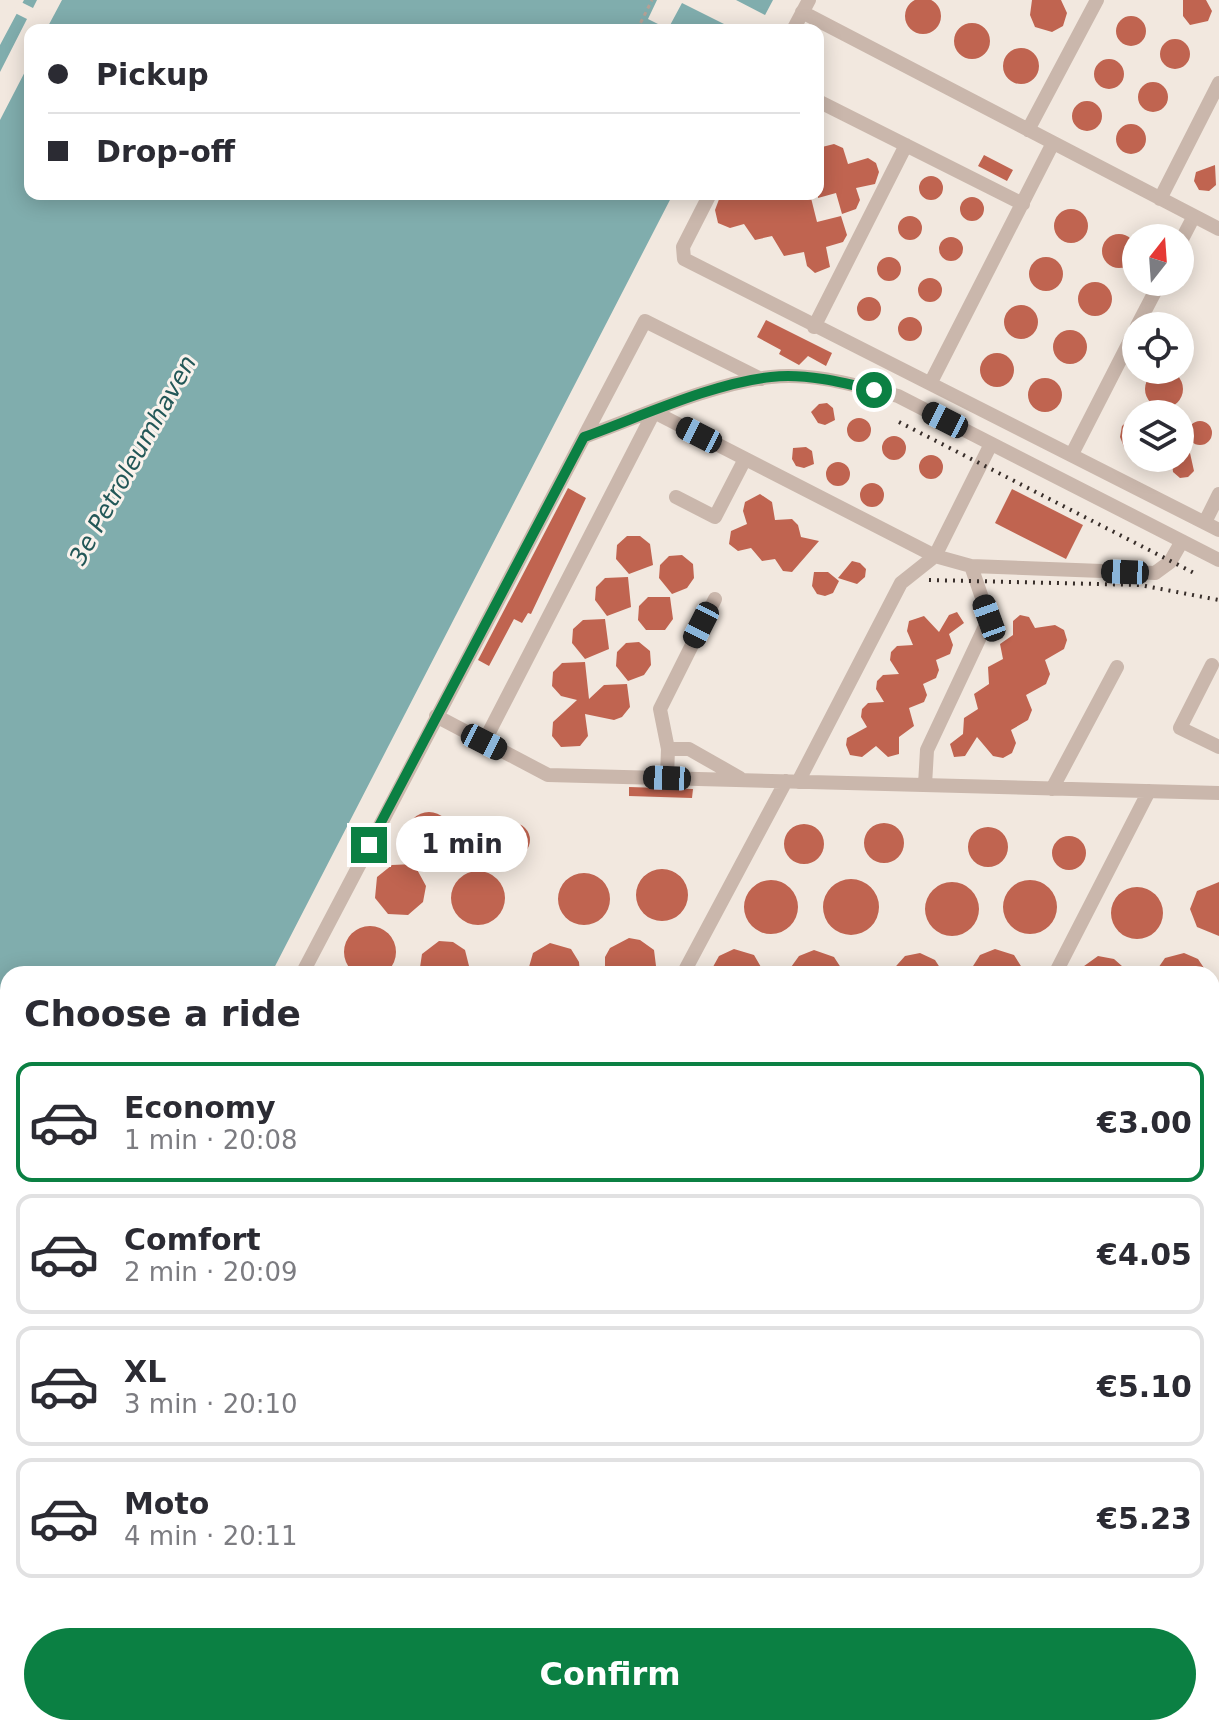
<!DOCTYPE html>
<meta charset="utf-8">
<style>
body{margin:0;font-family:"DejaVu Sans",sans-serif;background:#f7f7f7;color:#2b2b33;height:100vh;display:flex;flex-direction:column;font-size:30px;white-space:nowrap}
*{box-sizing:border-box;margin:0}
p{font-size:26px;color:#7c7c81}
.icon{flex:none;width:44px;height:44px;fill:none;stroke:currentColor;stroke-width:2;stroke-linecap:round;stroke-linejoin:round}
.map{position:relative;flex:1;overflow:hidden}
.side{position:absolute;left:0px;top:966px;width:1220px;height:770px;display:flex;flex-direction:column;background:#fff;border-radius:24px 24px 0 0;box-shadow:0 4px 20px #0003}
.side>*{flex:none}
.top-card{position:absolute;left:24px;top:24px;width:800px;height:176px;border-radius:16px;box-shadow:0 4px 20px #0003;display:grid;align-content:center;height:176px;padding:0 24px;background:#fff}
.needle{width:52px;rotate:17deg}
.controls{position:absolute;left:1122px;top:224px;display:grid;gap:16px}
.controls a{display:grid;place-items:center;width:72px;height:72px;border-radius:50%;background:#fff;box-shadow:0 4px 20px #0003;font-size:40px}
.end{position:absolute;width:36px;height:36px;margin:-18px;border:10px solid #0b8043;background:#fff;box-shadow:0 0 0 4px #fff}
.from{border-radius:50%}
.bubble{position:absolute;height:56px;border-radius:28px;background:#fff;box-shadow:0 4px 20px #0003;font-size:26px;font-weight:700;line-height:56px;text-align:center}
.car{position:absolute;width:24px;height:48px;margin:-24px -12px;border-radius:10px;box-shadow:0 0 6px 2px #0007;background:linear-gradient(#222 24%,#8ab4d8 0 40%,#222 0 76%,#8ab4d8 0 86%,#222 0)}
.top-card b{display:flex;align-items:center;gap:28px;height:76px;font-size:30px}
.top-card b+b{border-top:2px solid #e1e1e2}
.top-card i{width:20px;height:20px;background:#2b2b33}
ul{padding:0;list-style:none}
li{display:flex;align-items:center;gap:24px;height:120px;margin:0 16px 12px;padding:0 8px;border:4px solid #e1e1e2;border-radius:16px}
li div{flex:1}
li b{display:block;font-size:30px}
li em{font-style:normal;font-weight:700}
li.active{border-color:#0b8043}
li>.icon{width:72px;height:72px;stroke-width:1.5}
h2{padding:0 24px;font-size:36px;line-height:96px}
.button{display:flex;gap:16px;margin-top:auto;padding:16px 24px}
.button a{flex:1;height:92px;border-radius:48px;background:#0b8043;color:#fff;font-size:32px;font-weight:700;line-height:92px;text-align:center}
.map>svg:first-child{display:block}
</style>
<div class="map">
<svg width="1219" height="1735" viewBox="0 0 1219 1735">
<rect width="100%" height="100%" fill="#f2e8df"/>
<path fill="#80adad" d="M24 0H773L757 30H30V194H673L271 974H8V1728H201V1735H0V45Z"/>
<path fill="#f2e8df" d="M37 0H62L46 30H30V62L0 120V72L27 19 13 12 19 1 33 8Z
M657 0H736L769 17 762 30H736L682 3 668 29 648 19Z"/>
<path fill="#c06450" d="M905 16a18 18 0 1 1 36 0a18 18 0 1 1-36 0Z
M1032 0H1061L1067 13 1063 26 1052 32 1035 27 1030 15Z
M1183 0H1206L1212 11 1208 21 1190 25 1183 16Z
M1116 31a15 15 0 1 1 30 0a15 15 0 1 1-30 0Z
M954 41a18 18 0 1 1 36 0a18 18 0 1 1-36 0Z
M1160 54a15 15 0 1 1 30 0a15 15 0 1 1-30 0Z
M1003 66a18 18 0 1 1 36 0a18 18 0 1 1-36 0Z
M1094 74a15 15 0 1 1 30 0a15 15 0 1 1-30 0Z
M1138 97a15 15 0 1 1 30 0a15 15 0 1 1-30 0Z
M1072 116a15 15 0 1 1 30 0a15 15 0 1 1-30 0Z
M1116 139a15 15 0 1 1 30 0a15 15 0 1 1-30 0Z
M834 144 843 148 848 164 868 158 876 163 879 172 875 184 856 188 860 200 856 209 842 214 836 193 818 198V148Z
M984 155 1013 170 1007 181 978 166Z
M1215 165 1216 185 1209 191 1199 190 1194 181 1196 172Z
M919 188a12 12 0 1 1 24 0a12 12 0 1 1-24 0Z
M721 194H810L817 222 841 216 847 235 843 242 826 247 830 267 815 273 807 266 804 252 784 256 772 236 755 240 744 224 730 228 718 223 715 210Z
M960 209a12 12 0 1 1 24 0a12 12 0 1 1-24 0Z
M1054 226a17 17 0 1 1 34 0a17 17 0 1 1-34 0Z
M898 228a12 12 0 1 1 24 0a12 12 0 1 1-24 0Z
M1102 251a17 17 0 1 1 34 0a17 17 0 1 1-34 0Z
M939 249a12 12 0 1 1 24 0a12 12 0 1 1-24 0Z
M877 269a12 12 0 1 1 24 0a12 12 0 1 1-24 0Z
M1029 274a17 17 0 1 1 34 0a17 17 0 1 1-34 0Z
M918 290a12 12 0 1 1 24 0a12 12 0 1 1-24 0Z
M1078 299a17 17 0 1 1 34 0a17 17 0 1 1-34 0Z
M857 309a12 12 0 1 1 24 0a12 12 0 1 1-24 0Z
M1004 322a17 17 0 1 1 34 0a17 17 0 1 1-34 0Z
M898 329a12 12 0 1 1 24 0a12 12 0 1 1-24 0Z
M766 320 832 353 826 366 808 356 799 365 779 354 781 350 757 337Z
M1053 347a17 17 0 1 1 34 0a17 17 0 1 1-34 0Z
M980 370a17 17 0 1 1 34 0a17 17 0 1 1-34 0Z
M1145 389a19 19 0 1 1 38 0a19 19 0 1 1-38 0Z
M1028 395a17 17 0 1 1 34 0a17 17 0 1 1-34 0Z
M827 403 833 408 835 420 825 425 818 423 811 412 819 404Z
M1136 414V458L1124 447 1120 437 1122 426Z
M847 430a12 12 0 1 1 24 0a12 12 0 1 1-24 0Z
M1188 433a12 12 0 1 1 24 0a12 12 0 1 1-24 0Z
M882 448a12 12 0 1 1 24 0a12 12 0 1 1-24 0Z
M806 447 812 451 814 464 804 468 796 466 792 459 793 448Z
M1190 453 1194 471 1188 477 1180 478 1173 472 1172 461Z
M919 467a12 12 0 1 1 24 0a12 12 0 1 1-24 0Z
M826 474a12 12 0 1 1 24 0a12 12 0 1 1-24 0Z
M860 495a12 12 0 1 1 24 0a12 12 0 1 1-24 0Z
M568 488 586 498 531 614 528 613 522 623 514 619 489 666 478 660Z
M1012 489 1083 525 1066 559 995 523Z
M760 494 772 502 775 520 792 519 798 525 801 537 819 541 792 572 783 571 775 559 762 561 751 548 738 551 729 544 731 531 747 524 743 511 745 502Z
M627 536H640L650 544 653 565 629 574 616 559 617 545Z
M682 555 693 564 694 578 687 588 672 594 659 578 660 565 669 556Z
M852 561 860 563 866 569 865 577 857 584 838 578Z
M814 572H828L839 581 833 593 825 596 817 594 812 586Z
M628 577 631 607 607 616 595 600 596 587 605 578Z
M648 597H670L673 619 665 630H646L638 620 639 606Z
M957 612 964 623 949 634 953 645 950 654 936 660 939 670 936 678 923 684 927 695 924 702 909 708 914 726 899 737V754L888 757 876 746 862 757 850 755 846 745 847 738 867 727 861 717 862 709 868 703 884 702 876 689 877 681 883 675 899 674 890 660 891 652 897 646 913 645 907 631 909 621 924 616 939 632 949 615Z
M1020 615 1029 617 1035 628 1055 625 1064 630 1067 640 1064 649 1045 660 1050 674 1046 684 1026 695 1032 710 1028 720 1011 730 1016 743 1012 753 1003 758 993 756 977 737 965 756 954 757 950 744 963 734 964 718 978 709 974 694 989 684 988 667 1003 659 1000 644 1013 635V621Z
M605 619 609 649 585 659 572 643 573 629 583 620Z
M639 642 650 651 651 665 644 675 628 681 616 666 617 652 626 643Z
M585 662 589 699 604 685 627 684 630 707 622 717 614 720 585 714 588 736 580 746 561 747 552 736 553 722 577 700 561 696 552 686 553 672 562 663Z
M629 787 693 789 692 798 629 796Z
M407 834a22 22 0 1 1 44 0a22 22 0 1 1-44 0Z
M496 840a17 17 0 1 1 34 0a17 17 0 1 1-34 0Z
M864 843a20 20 0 1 1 40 0a20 20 0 1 1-40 0Z
M784 844a20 20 0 1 1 40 0a20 20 0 1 1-40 0Z
M968 847a20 20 0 1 1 40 0a20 20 0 1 1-40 0Z
M1052 853a17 17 0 1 1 34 0a17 17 0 1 1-34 0Z
M414 864 426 886 423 902 408 915 388 914 375 898 377 877 392 865Z
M636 895a26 26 0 1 1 52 0a26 26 0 1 1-52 0Z
M451 898a27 27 0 1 1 54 0a27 27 0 1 1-54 0Z
M558 899a26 26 0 1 1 52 0a26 26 0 1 1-52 0Z
M823 907a28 28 0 1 1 56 0a28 28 0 1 1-56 0Z
M744 907a27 27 0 1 1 54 0a27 27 0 1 1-54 0Z
M1003 907a27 27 0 1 1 54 0a27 27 0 1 1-54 0Z
M1219 882V936L1197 927 1190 909 1197 891Z
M925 909a27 27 0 1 1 54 0a27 27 0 1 1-54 0Z
M1111 913a26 26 0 1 1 52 0a26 26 0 1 1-52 0Z
M344 952a26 26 0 1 1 52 0a26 26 0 1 1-52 0Z
M629 938 640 940 654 950 657 974H605V957L610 948Z
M439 941 453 942 465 950 471 974H419L422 954Z
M550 943 571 949 579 962 580 974H527L533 953Z
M734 949 754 955 765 974H709L719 956Z
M995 949 1014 955 1026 974H968L980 955Z
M814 950 834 957 845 974H786L799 956Z
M920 953 935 960 944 974H889L905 956Z
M1184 953 1198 959 1208 974H1154L1165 958Z
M1098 956 1114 959 1131 974H1073Z"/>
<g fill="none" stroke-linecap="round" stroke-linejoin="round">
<path stroke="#b5a196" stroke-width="3" stroke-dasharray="4 4" stroke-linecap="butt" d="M637 30 652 0"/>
<path stroke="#cab7ac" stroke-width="14" d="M802 12 1219 229
M793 30 809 0
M818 101 1023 204
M1028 130 1097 0
M710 194 683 247 684 259 1219 530
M1160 199 1219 83
M1180 243 1194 216
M1137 326 1160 282
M814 327 906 145
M931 382 1053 143
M584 437 645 321 761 379
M1072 454 1136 329
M676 497 715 517 745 459
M1205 522 1219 494
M971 566 1155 573 1170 562 1182 541
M1212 665 1180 728 1219 747
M436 716 548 775 1219 793
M484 742 654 412 935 556 971 566 989 618 927 750 925 785
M668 749H689L740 778
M667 778 668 749 660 709 715 599
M798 782 901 583 935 556 991 444
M1052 789 1117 667
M302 974 584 437C639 417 713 383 771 377 813 372 858 386 898 396L1219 560
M683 974 786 781
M1055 974 1149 791
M1212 1142 1219 1143
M1212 1504H1219
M1212 1690 1219 1691
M220 1735V1728
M563 1735V1728
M843 1735V1728
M1127 1735V1728"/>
<path stroke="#382e2a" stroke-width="4" stroke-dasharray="2 6" stroke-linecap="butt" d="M899 422 1196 574
M929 580 1140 585 1219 600
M1212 1516H1219
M1212 1529H1219"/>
</g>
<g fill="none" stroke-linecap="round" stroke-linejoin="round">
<path stroke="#0b8043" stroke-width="10" d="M369 845 584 437C640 417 713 383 771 377 804 373 842 382 874 390"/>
</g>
<g text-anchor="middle" stroke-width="6" stroke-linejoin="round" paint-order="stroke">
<g font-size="24" font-style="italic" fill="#225757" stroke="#f9f2ec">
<text transform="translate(133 460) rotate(-61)" y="8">3e Petroleumhaven</text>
</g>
</g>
</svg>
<div class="controls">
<a><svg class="needle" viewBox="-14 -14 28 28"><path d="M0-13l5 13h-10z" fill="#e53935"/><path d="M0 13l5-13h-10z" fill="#7c7c81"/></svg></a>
<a><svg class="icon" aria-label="locate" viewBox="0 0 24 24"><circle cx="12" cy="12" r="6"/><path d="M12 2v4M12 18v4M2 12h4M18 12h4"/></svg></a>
<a><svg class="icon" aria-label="layers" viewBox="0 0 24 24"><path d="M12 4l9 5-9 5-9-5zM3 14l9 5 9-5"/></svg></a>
</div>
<i class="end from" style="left:874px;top:390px"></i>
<i class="end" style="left:369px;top:845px"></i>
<div class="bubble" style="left:396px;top:816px;width:132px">1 min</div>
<i class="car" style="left:945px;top:420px;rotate:297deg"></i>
<i class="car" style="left:699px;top:435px;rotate:297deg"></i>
<i class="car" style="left:1125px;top:572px;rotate:272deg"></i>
<i class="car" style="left:989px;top:618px;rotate:340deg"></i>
<i class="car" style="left:701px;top:625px;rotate:207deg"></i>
<i class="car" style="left:484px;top:742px;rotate:117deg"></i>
<i class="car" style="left:667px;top:778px;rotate:272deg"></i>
<div class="top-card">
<b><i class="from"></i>Pickup</b>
<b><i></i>Drop-off</b>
</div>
<section class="side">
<h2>Choose a ride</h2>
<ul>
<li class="active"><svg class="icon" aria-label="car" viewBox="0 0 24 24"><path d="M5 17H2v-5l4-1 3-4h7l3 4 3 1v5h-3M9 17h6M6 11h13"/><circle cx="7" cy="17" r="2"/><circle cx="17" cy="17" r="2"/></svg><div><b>Economy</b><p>1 min · 20:08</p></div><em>€3.00</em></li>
<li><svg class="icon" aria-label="car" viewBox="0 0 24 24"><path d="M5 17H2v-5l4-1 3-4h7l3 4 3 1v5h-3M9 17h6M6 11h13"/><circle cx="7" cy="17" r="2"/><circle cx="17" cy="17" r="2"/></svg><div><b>Comfort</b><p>2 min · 20:09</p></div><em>€4.05</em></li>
<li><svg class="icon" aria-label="car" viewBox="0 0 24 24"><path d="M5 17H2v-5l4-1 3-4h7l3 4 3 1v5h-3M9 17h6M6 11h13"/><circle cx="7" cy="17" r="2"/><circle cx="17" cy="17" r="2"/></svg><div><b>XL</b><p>3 min · 20:10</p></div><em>€5.10</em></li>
<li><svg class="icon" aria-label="car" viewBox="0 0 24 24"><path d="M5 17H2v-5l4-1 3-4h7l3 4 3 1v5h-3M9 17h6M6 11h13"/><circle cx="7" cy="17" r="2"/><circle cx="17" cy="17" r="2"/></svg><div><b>Moto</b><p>4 min · 20:11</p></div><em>€5.23</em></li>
</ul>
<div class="button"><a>Confirm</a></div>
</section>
</div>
